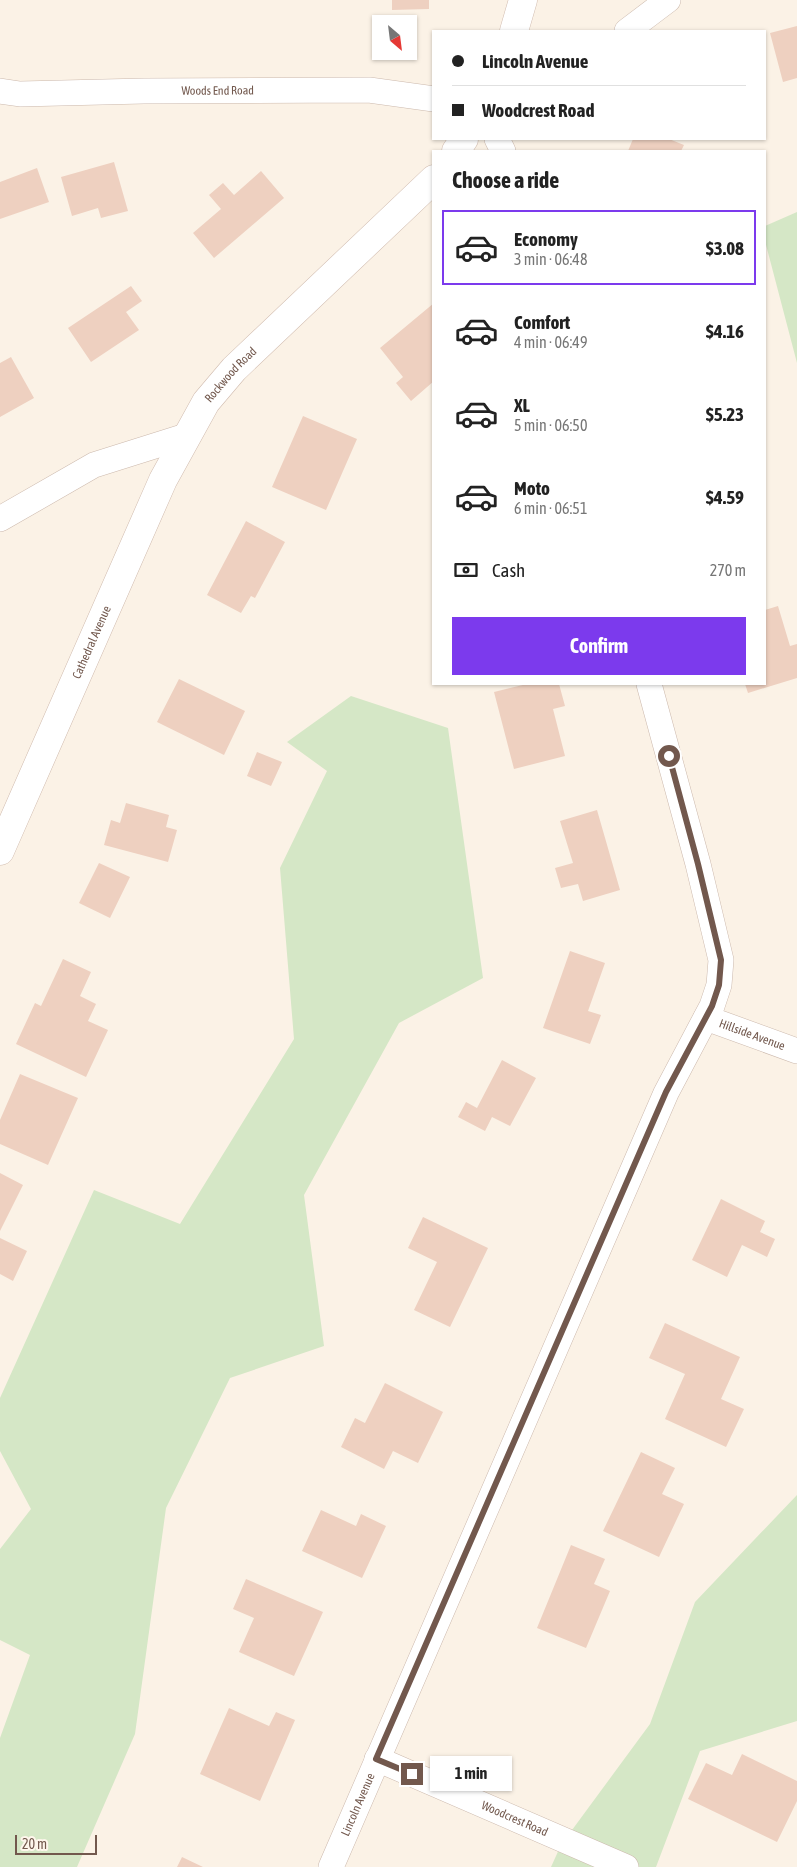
<!DOCTYPE html>
<meta charset="utf-8">
<style>
body{margin:0;font-family:"Asap Condensed",sans-serif;background:#f6f6f6;color:#222;height:100vh;display:flex;flex-direction:column;font-size:19px;white-space:nowrap}
*{box-sizing:border-box;margin:0}
p{font-size:16px;color:#767676}
.icon{flex:none;width:28px;height:28px;fill:none;stroke:currentColor;stroke-width:2;stroke-linecap:round;stroke-linejoin:round}
.map{position:relative;flex:1;overflow:hidden}
.side{position:absolute;left:432px;top:150px;width:334px;height:535px;display:flex;flex-direction:column;background:#fff;border-radius:0px;box-shadow:0 1px 4px #0004}
.side>*{flex:none}
.banner{position:absolute;left:432px;top:30px;width:334px;height:110px;border-radius:0px;box-shadow:0 1px 4px #0004;display:grid;align-content:center;height:110px;padding:0 20px;background:#fff}
.needle{width:32px;rotate:152deg}
.buttons{position:absolute;left:372px;top:15px;display:grid;gap:10px}
.buttons a{display:grid;place-items:center;width:45px;height:45px;border-radius:0px;background:#fff;box-shadow:0 1px 4px #0004;font-size:25px}
.scale{position:absolute;left:15px;bottom:12px;width:82px;box-sizing:border-box;padding-left:5px;border:2px solid #72584d;border-top:0;font-size:14px;line-height:18px;white-space:nowrap;color:#72584d;-webkit-text-stroke:4px #fef6ec;paint-order:stroke}
.end{position:absolute;width:22px;height:22px;margin:-11px;border:6px solid #72584d;background:#fff;box-shadow:0 0 0 2px #fff}
.from{border-radius:50%}
.bubble{position:absolute;height:35px;border-radius:0px;background:#fff;box-shadow:0 1px 4px #0004;font-size:16px;font-weight:700;line-height:35px;text-align:center}
.banner b{display:flex;align-items:center;gap:18px;height:48px;font-size:19px}
.banner b+b{border-top:1px solid #e0e0e0}
.banner i{width:12px;height:12px;background:#222}
ul{padding:0;list-style:none}
li{display:flex;align-items:center;gap:15px;height:75px;margin:0 10px 8px;padding:0 10px;border:2px solid transparent;border-radius:0px}
li div{flex:1}
li b{display:block;font-size:19px}
li em{font-style:normal;font-weight:700}
li.on{border-color:#7c3aed}
li>.icon{width:45px;height:45px;stroke-width:1.5}
h2{padding:0 20px;font-size:22px;line-height:60px}
.pay{display:flex;align-items:center;gap:12px;height:55px;padding:0 20px;font-size:19px}
.pay p{margin-inline-start:auto}
.primary-button{display:flex;gap:10px;margin-top:auto;padding:10px 20px}
.primary-button a{flex:1;height:58px;border-radius:0px;background:#7c3aed;color:#fff;font-size:20px;font-weight:700;line-height:58px;text-align:center}
.map>svg:first-child{display:block}
</style>
<div class="map">
<svg width="797" height="1867" viewBox="0 0 797 1867">
<rect width="100%" height="100%" fill="#fbf2e6"/>
<path fill="#d5e7c6" d="M797 212V363L765 241V226Z
M351 696 448 728 483 978 399 1023 304 1195 324 1346 230 1378 166 1508 135 1734 77 1867H0V1738L30 1655 0 1640V1549L31 1509 0 1451V1398L94 1190 180 1224 294 1039 280 868 327 771 287 742Z
M797 1495V1721L700 1751 656 1867H551L561 1845 650 1724 695 1602Z"/>
<path fill="#eed0c0" d="M392 0H429V9L392 10Z
M797 26V78L783 82 770 33Z
M633 139H669L684 145 681 151H628Z
M114 162 128 211 101 218 98 208 72 216 61 177Z
M37 168 49 202 0 219V182Z
M261 171 284 198 214 258 193 233 221 209 209 195 223 183 234 195Z
M131 286 142 301 126 312 139 330 91 362 68 328Z
M434 303V381L411 401 396 383 403 377 380 348Z
M11 357 34 398 0 417V363Z
M303 416 357 439 326 510 272 487Z
M246 521 285 542 255 598 251 596 241 613 207 595Z
M778 606 790 646 797 644V678L748 693 745 684H765V610Z
M179 679 245 711 224 755 157 722Z
M527 684H559L565 706 553 709 565 756 514 769 494 692Z
M257 752 282 762 271 786 247 776Z
M126 803 169 815 166 827 177 830 168 862 104 845 111 820 120 823Z
M597 810 620 890 583 901 578 884 561 888 555 868 573 863 560 821Z
M99 863 130 877 110 918 79 903Z
M570 951 605 963 588 1011 601 1015 590 1044 543 1028Z
M63 959 91 972 80 996 96 1004 88 1021 108 1030 86 1077 16 1044 35 1003 41 1006Z
M502 1060 536 1078 510 1126 492 1117 485 1131 458 1117 466 1102 477 1108Z
M20 1074 78 1098 48 1165 0 1144V1120Z
M0 1173 23 1185 0 1231Z
M721 1199 765 1221 760 1232 775 1239 767 1257 742 1245 727 1277 692 1260Z
M423 1217 488 1248 450 1327 414 1310 437 1262 408 1248Z
M0 1238 27 1251 13 1281 0 1274Z
M665 1323 740 1357 721 1399 744 1409 726 1447 665 1419 685 1374 649 1358Z
M385 1383 443 1412 418 1463 393 1451 384 1469 341 1447 355 1418 365 1423Z
M641 1452 675 1468 662 1494 684 1504 659 1557 603 1531Z
M321 1510 356 1526 361 1514 386 1526 362 1578 302 1551Z
M571 1545 605 1559 594 1584 610 1591 586 1648 537 1628Z
M246 1579 323 1612 294 1676 239 1652 254 1618 233 1609Z
M229 1708 269 1726 276 1712 295 1720 260 1801 200 1774Z
M742 1754 797 1781V1801L777 1842 688 1799 706 1763 732 1775Z
M182 1857 203 1867H177Z"/>
<g fill="none" stroke-linecap="round" stroke-linejoin="round">
<defs>
<g id="street">
<path d="M627 31 668 0"/>
<path id="s1" d="M0 91 20 94 144 91 369 90 434 99"/>
<path d="M497 139 503 151"/>
<path d="M0 519 94 465 186 436"/>
<path id="s2" d="M706 1018 797 1051"/>
<path id="s3" d="M377 1759 626 1867"/>
<path id="s4" d="M331 1867 666 1093 712 1006 719 985 721 960 698 864 649 684"/>
</g>
<g id="secondary">
<path d="M514 31 523 0"/>
<path d="M456 151 464 139"/>
<path id="s5" d="M0 851 163 480 206 402 234 369 434 179"/>
</g>
</defs>
<use href="#street" stroke="#ccb9ad" stroke-width="26"/>
<use href="#secondary" stroke="#d0bbae" stroke-width="29"/>
<use href="#street" stroke="#fff" stroke-width="25"/>
<use href="#secondary" stroke="#fff" stroke-width="28"/>
</g>
<g fill="none" stroke-linecap="round" stroke-linejoin="round">
<path stroke="#72584d" stroke-width="6" d="M412 1774 376 1759 666 1092 712 1006 719 985 721 960 698 864 669 756"/>
</g>
<g text-anchor="middle" stroke-width="4" stroke-linejoin="round" paint-order="stroke">
<g font-size="12" fill="#72584d" stroke="#fef6ec">
<text dy="4" stroke="none"><textPath href="#s1" startOffset="218">Woods End Road</textPath></text>
<text dy="4" stroke="none"><textPath href="#s5" startOffset="531">Rockwood Road</textPath></text>
<text dy="4" stroke="none"><textPath href="#s5" startOffset="228">Cathedral Avenue</textPath></text>
<text dy="4" stroke="none"><textPath href="#s2" startOffset="49">Hillside Avenue</textPath></text>
<text dy="4" stroke="none"><textPath href="#s4" startOffset="68">Lincoln Avenue</textPath></text>
<text dy="4" stroke="none"><textPath href="#s3" startOffset="150">Woodcrest Road</textPath></text>
</g>
</g>
</svg>
<div class="buttons">
<a><svg class="needle" viewBox="-14 -14 28 28"><path d="M0-13l5 13h-10z" fill="#e53935"/><path d="M0 13l5-13h-10z" fill="#767676"/></svg></a>
</div>
<div class="scale">20 m</div>
<i class="end from" style="left:669px;top:756px"></i>
<i class="end" style="left:412px;top:1774px"></i>
<div class="bubble" style="left:430px;top:1756px;width:82px">1 min</div>
<div class="banner">
<b><i class="from"></i>Lincoln Avenue</b>
<b><i></i>Woodcrest Road</b>
</div>
<section class="side">
<h2>Choose a ride</h2>
<ul>
<li class="on"><svg class="icon" aria-label="car" viewBox="0 0 24 24"><path d="M5 17H2v-5l4-1 3-4h7l3 4 3 1v5h-3M9 17h6M6 11h13"/><circle cx="7" cy="17" r="2"/><circle cx="17" cy="17" r="2"/></svg><div><b>Economy</b><p>3 min · 06:48</p></div><em>$3.08</em></li>
<li><svg class="icon" aria-label="car" viewBox="0 0 24 24"><path d="M5 17H2v-5l4-1 3-4h7l3 4 3 1v5h-3M9 17h6M6 11h13"/><circle cx="7" cy="17" r="2"/><circle cx="17" cy="17" r="2"/></svg><div><b>Comfort</b><p>4 min · 06:49</p></div><em>$4.16</em></li>
<li><svg class="icon" aria-label="car" viewBox="0 0 24 24"><path d="M5 17H2v-5l4-1 3-4h7l3 4 3 1v5h-3M9 17h6M6 11h13"/><circle cx="7" cy="17" r="2"/><circle cx="17" cy="17" r="2"/></svg><div><b>XL</b><p>5 min · 06:50</p></div><em>$5.23</em></li>
<li><svg class="icon" aria-label="car" viewBox="0 0 24 24"><path d="M5 17H2v-5l4-1 3-4h7l3 4 3 1v5h-3M9 17h6M6 11h13"/><circle cx="7" cy="17" r="2"/><circle cx="17" cy="17" r="2"/></svg><div><b>Moto</b><p>6 min · 06:51</p></div><em>$4.59</em></li>
</ul>
<div class="pay"><svg class="icon" aria-label="cash" viewBox="0 0 24 24"><path d="M3 7h18v10H3z"/><circle cx="12" cy="12" r="2"/></svg>Cash<p>270 m</p></div>
<div class="primary-button"><a>Confirm</a></div>
</section>
</div>
